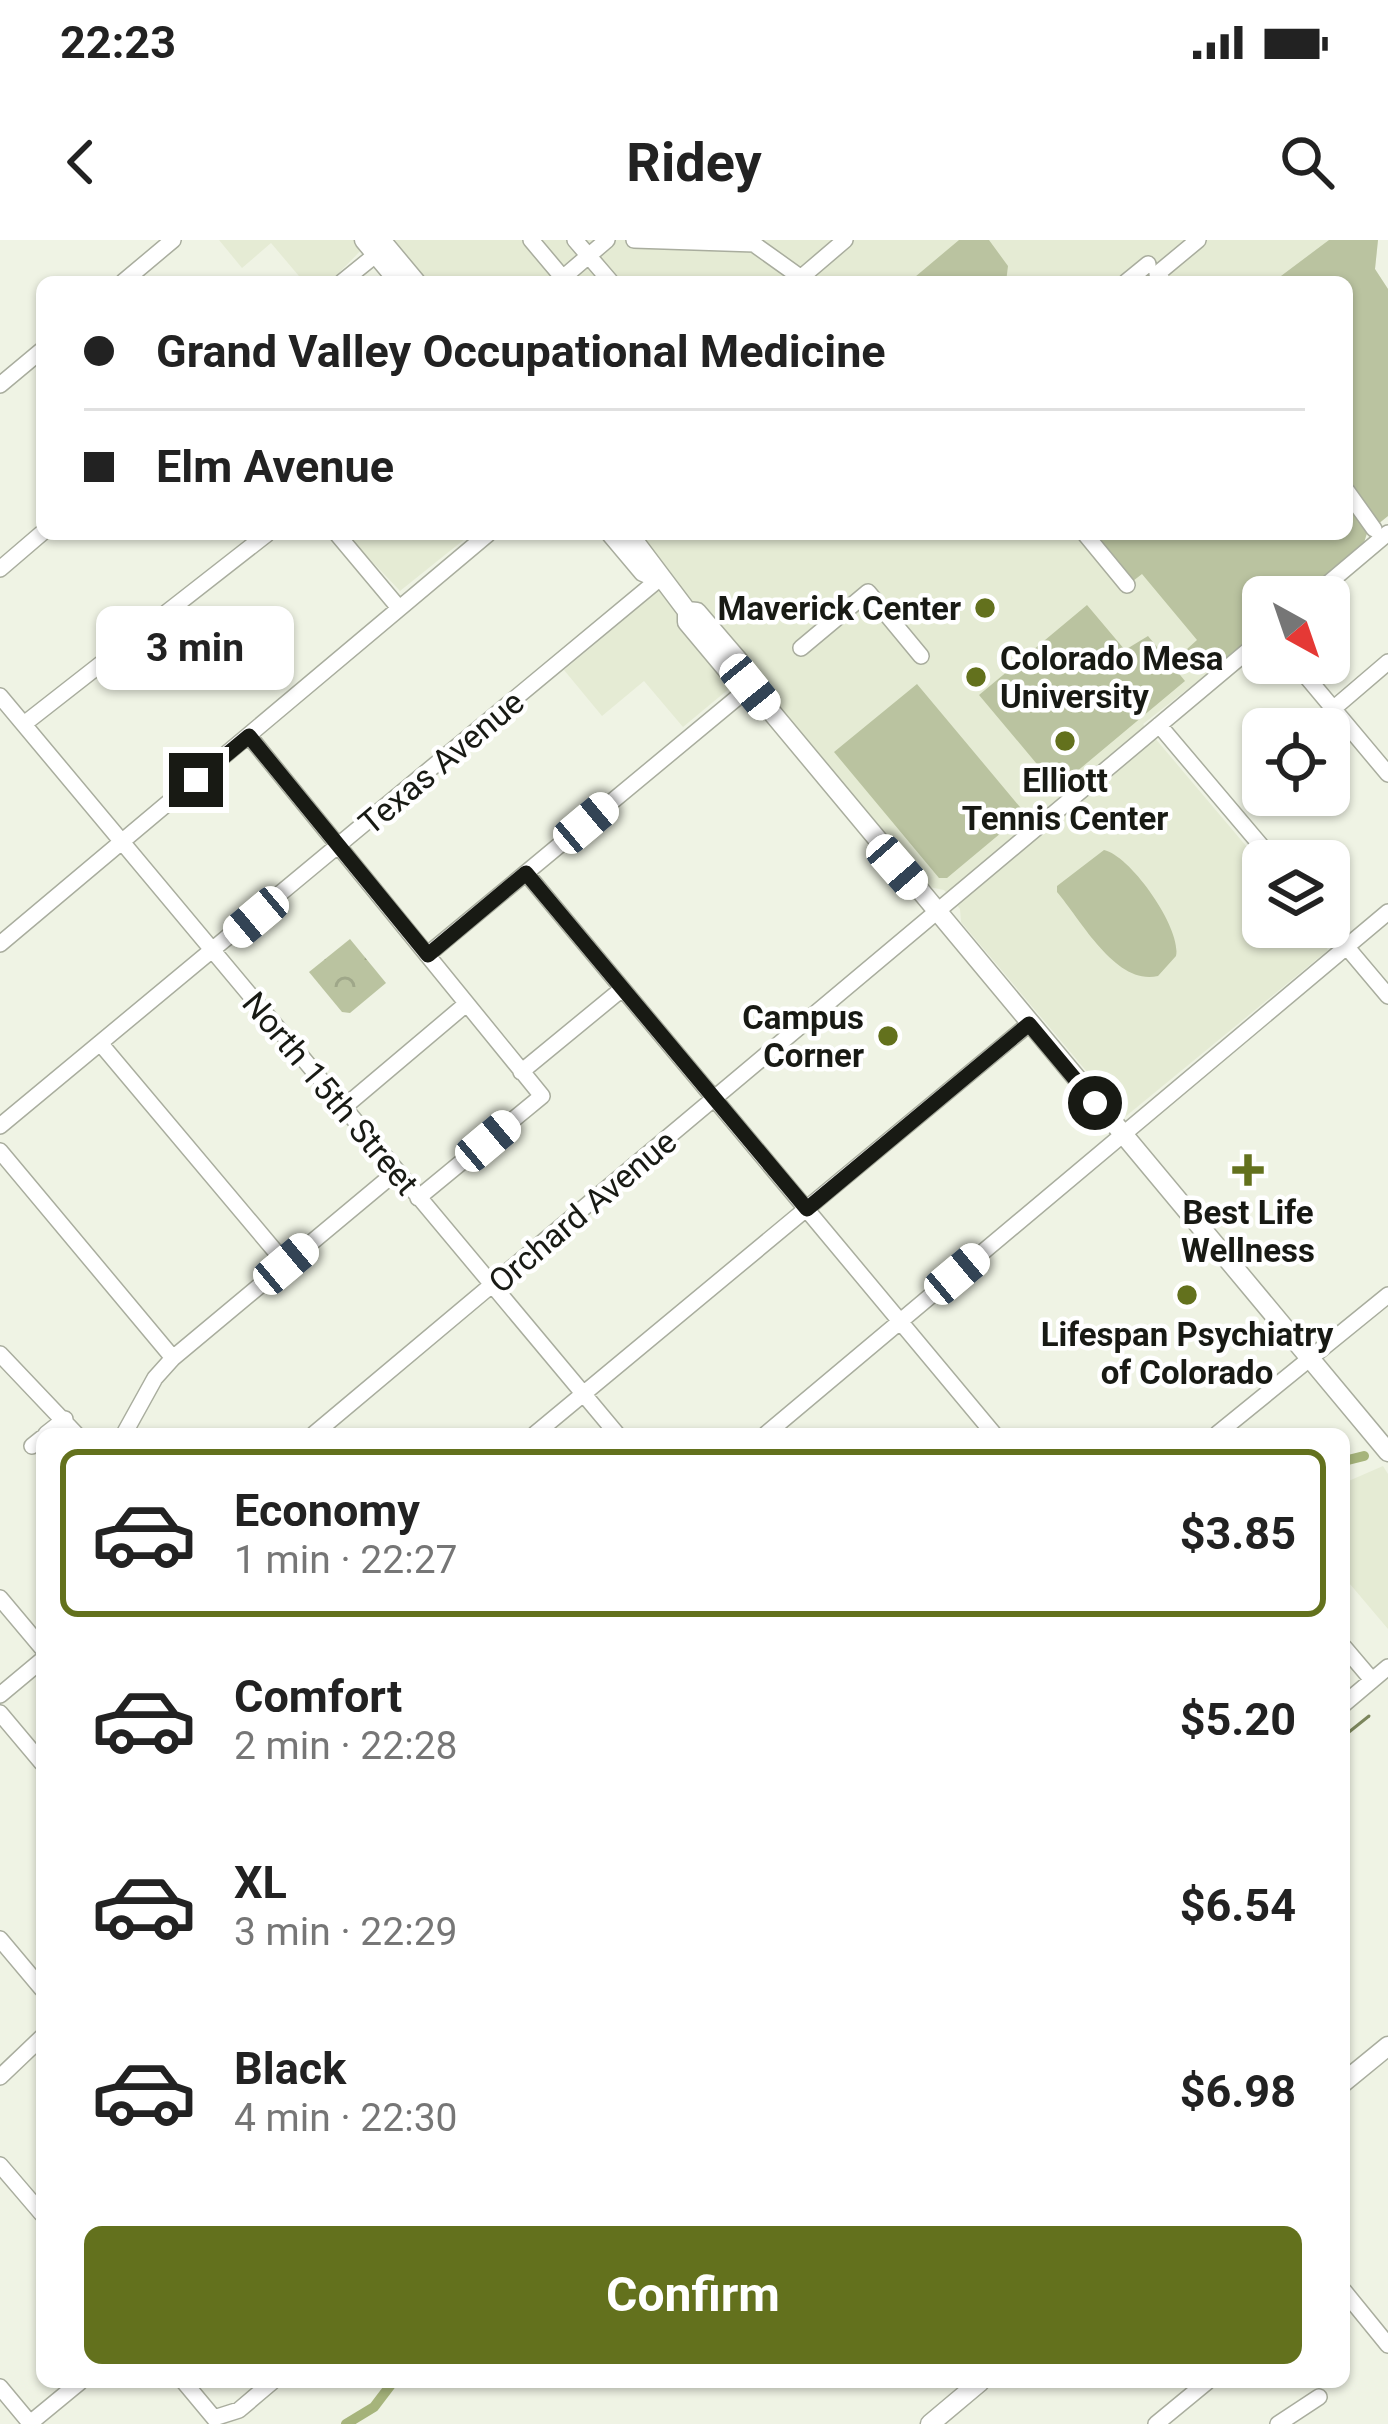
<!DOCTYPE html>
<meta charset="utf-8">
<style>
body{margin:0;font-family:Roboto,sans-serif;background:#f2f2f2;color:#222;height:100vh;display:flex;flex-direction:column;font-size:45px;white-space:nowrap}
*{box-sizing:border-box;margin:0}
p{font-size:39px;color:#767676}
.icon{flex:none;width:66px;height:66px;fill:none;stroke:currentColor;stroke-width:2;stroke-linecap:round;stroke-linejoin:round}
.map{position:relative;flex:1;overflow:hidden}
.side{position:absolute;left:36px;top:1188px;width:1314px;height:960px;display:flex;flex-direction:column;background:#fff;border-radius:18px;box-shadow:0 3px 9px #0004}
.side>*{flex:none}
.hud{position:absolute;left:36px;top:36px;width:1317px;height:264px;border-radius:18px;box-shadow:0 3px 9px #0004;display:grid;align-content:center;height:264px;padding:0 48px;background:#fff}
.needle{width:78px;rotate:140deg}
.buttons{position:absolute;left:1242px;top:336px;display:grid;gap:24px}
.buttons a{display:grid;place-items:center;width:108px;height:108px;border-radius:18px;background:#fff;box-shadow:0 3px 9px #0004;font-size:60px}
.end{position:absolute;width:54px;height:54px;margin:-27px;border:15px solid #181a14;background:#fff;box-shadow:0 0 0 6px #fff}
.from{border-radius:50%}
.bubble{position:absolute;height:84px;border-radius:18px;background:#fff;box-shadow:0 3px 9px #0004;font-size:39px;font-weight:700;line-height:84px;text-align:center}
.car{position:absolute;width:36px;height:72px;margin:-36px -18px;border-radius:15px;box-shadow:0 0 9px 3px #0007;background:linear-gradient(#fff 24%,#345 0 40%,#fff 0 76%,#345 0 86%,#fff 0)}
.hud b{display:flex;align-items:center;gap:42px;height:114px;font-size:45px}
.hud b+b{border-top:3px solid #e0e0e0}
.hud i{width:30px;height:30px;background:#222}
ul{padding:21px 0 0;list-style:none}
li{display:flex;align-items:center;gap:36px;height:168px;margin:0 24px 18px;padding:0 24px;border:6px solid transparent;border-radius:18px}
li div{flex:1}
li b{display:block;font-size:45px}
li em{font-style:normal;font-weight:700}
li.current{border-color:#63711d}
li>.icon{width:108px;height:108px;stroke-width:1.5}
.primary-button{display:flex;gap:24px;margin-top:auto;padding:24px 48px}
.primary-button a{flex:1;height:138px;border-radius:18px;background:#63711d;color:#fff;font-size:48px;font-weight:700;line-height:138px;text-align:center}
.status{display:flex;justify-content:space-between;align-items:center;height:84px;padding:0 60px;background:#fff;direction:ltr}
.status svg{height:33px;fill:currentColor}
header{display:flex;justify-content:space-between;align-items:center;height:156px;padding:0 48px;background:#fff;font-size:54px;font-weight:700}
.map>svg:first-child{display:block}
</style>
<div class="status"><b>22:23</b><svg viewBox="0 0 49 12"><path d="M0 12V9h3v3zM5 12V6h3v6zM10 12V3h3v9zM15 12V0h3v12zM26 1h20v11H26zM47 4h2v5h-2z"/></svg></div>
<header><svg class="icon" aria-label="back" viewBox="0 0 24 24"><path d="M15 5l-7 7 7 7"/></svg>Ridey<svg class="icon" aria-label="search" viewBox="0 0 24 24"><circle cx="10" cy="10" r="6"/><path d="M15 15l6 6"/></svg></header>
<div class="map">
<svg width="1388" height="2184" viewBox="0 0 1388 2184">
<defs>
<pattern id="park-crowns" width="20" height="18" patternUnits="userSpaceOnUse" patternTransform="scale(3)"><rect width="20" height="18" fill="#bac3a0"/><path d="M2 6a3 3 0 1 1 6 0M12 15a3 3 0 1 1 6 0" fill="none" stroke="#9fa789"/></pattern>
</defs>
<rect width="100%" height="100%" fill="#eff3e4"/>
<path fill="#e5ebd4" d="M219 0H371L330 42H304L271 3 242 28Z
M387 0H1378L1375 29 1388 49V276L1367 293 1363 306 1302 357H1263V390L1143 484 1263 626V687H1314L1328 710 1125 877 961 682 960 669 944 650 929 647 748 433 683 487 644 441 602 476 564 430 671 340 633 294H1347V42H422Z
M346 294H471L400 351Z
M1383 1226 1388 1234V1389L1344 1337V1243Z"/>
<path fill="#bac3a0" d="M959 0H989L1008 26 1006 42H909Z
M1329 0H1378L1375 29 1388 49V276L1367 293 1363 306 1302 357H1263V390L1209 433 1187 409 1197 400 1142 334 1133 341 1095 294H1347V42H1273Z
M1087 365 1125 410 1148 396 1185 441 1057 548 979 455Z
M917 444 1025 573 947 638H939L834 512Z
M1104 610C1131 616 1182 689 1176 716L1158 736C1116 746 1081 680 1057 652V646Z"/>
<path fill="url(#park-crowns)" d="M350 699 386 743 350 773 342 772 309 732Z"/>
<g fill="none" stroke-linecap="round" stroke-linejoin="round">
<path stroke="#7b865c" stroke-width="3" d="M1344 1496 1369 1476"/>
<path stroke="#a6b47b" stroke-width="10" d="M1344 1221 1364 1216
M346 2184 374 2167 393 2142"/>
<defs>
<path id="minor" d="M531 0 563 38
M575 0 611 42
M634 0 755 4
M751 2 807 42
M797 41 845 0
M123 42 173 0
M342 42 384 8
M558 42 607 0
M1126 42 1148 24
M1164 42 1157 34 1198 0
M0 145 42 110
M1347 251 1374 289
M337 294 399 368
M1085 294 1127 345
M0 329 42 293
M1312 357 1388 293
M801 408 868 352 921 416
M1295 423 1388 534
M0 456 617 1194
M1333 469 1388 422
M24 484 267 294
M1159 485 1274 621
M249 496 542 856 418 958
M526 633 994 1194
M1329 686 1388 756
M0 704 488 294
M427 715 750 447
M100 803 286 1024
M521 832 622 749
M343 868 465 765
M0 886 659 339
M0 911 173 1118
M0 1114 76 1194
M46 1194 65 1179
M124 1194 155 1138 173 1118 396 932
M314 1194 1263 398
M535 1194 1029 784
M766 1194 1388 672
M1217 1194 1388 1055
M32 1206 42 1198
M0 1358 42 1408
M1344 1407 1372 1440
M0 1455 42 1420
M1344 1464 1388 1427
M0 1473 42 1523
M0 1699 42 1749
M0 1837 42 1797
M0 1925 42 1974
M1344 2051 1388 2105
M184 2142 214 2178 239 2170 272 2142
M0 2147 30 2183
M29 2184 80 2142
M1156 2184 1207 2142
M1278 2184 1319 2157"/>
<path id="major" d="M364 0 399 42
M381 0 416 42
M611 294 643 332 659 339
M629 294 687 371 697 372 739 421V433L728 431 687 382V371
M739 433 1388 1212
M1344 1842 1388 1806
M930 2184 980 2142"/>
</defs>
<use href="#minor" stroke="#a9ad9e" stroke-width="18"/>
<use href="#major" stroke="#a9ad9e" stroke-width="21"/>
<use href="#minor" stroke="#fff" stroke-width="15"/>
<use href="#major" stroke="#fff" stroke-width="18"/>
</g>
<g fill="none" stroke-linecap="round" stroke-linejoin="round">
<path stroke="#181a14" stroke-width="15" d="M196 540 249 496 428 715 526 633 807 969 1029 784 1095 863"/>
</g>
<g fill="#63711d" stroke="#fff" stroke-width="4.5">
<circle cx="985" cy="368" r="12"/>
<circle cx="976" cy="437" r="12"/>
<circle cx="1065" cy="501" r="12"/>
<circle cx="888" cy="796" r="12"/>
<path d="M1242 912h12v12h12v12h-12v12h-12v-12h-12v-12h12z"/>
<circle cx="1187" cy="1055" r="12"/>
</g>
<g text-anchor="middle" stroke-width="9" stroke-linejoin="round" paint-order="stroke">
<g font-size="33" font-weight="bold" fill="#181a14" stroke="#fff">
<text x="961" y="380" text-anchor="end">Maverick Center</text>
<text x="1000" y="430" text-anchor="start">Colorado Mesa<tspan x="1000" dy="38">University</tspan></text>
<text x="1065" y="552">Elliott<tspan x="1065" dy="38">Tennis Center</tspan></text>
<text x="864" y="789" text-anchor="end">Campus<tspan x="864" dy="38">Corner</tspan></text>
<text x="1248" y="984">Best Life<tspan x="1248" dy="38">Wellness</tspan></text>
<text x="1187" y="1106">Lifespan Psychiatry<tspan x="1187" dy="38">of Colorado</tspan></text>
</g>
<g font-size="33" fill="#181a14" stroke="#fff">
<text transform="translate(441 522) rotate(-40)" y="12">Texas Avenue</text>
<text transform="translate(331 853) rotate(50)" y="12">North 15th Street</text>
<text transform="translate(582 971) rotate(-40)" y="12">Orchard Avenue</text>
</g>
</g>
</svg>
<div class="buttons">
<a><svg class="needle" viewBox="-14 -14 28 28"><path d="M0-13l5 13h-10z" fill="#e53935"/><path d="M0 13l5-13h-10z" fill="#767676"/></svg></a>
<a><svg class="icon" aria-label="locate" viewBox="0 0 24 24"><circle cx="12" cy="12" r="6"/><path d="M12 2v4M12 18v4M2 12h4M18 12h4"/></svg></a>
<a><svg class="icon" aria-label="layers" viewBox="0 0 24 24"><path d="M12 4l9 5-9 5-9-5zM3 14l9 5 9-5"/></svg></a>
</div>
<i class="end from" style="left:1095px;top:863px"></i>
<i class="end" style="left:196px;top:540px"></i>
<div class="bubble" style="left:96px;top:366px;width:198px">3 min</div>
<i class="car" style="left:750px;top:447px;rotate:141deg"></i>
<i class="car" style="left:586px;top:583px;rotate:50deg"></i>
<i class="car" style="left:897px;top:627px;rotate:139deg"></i>
<i class="car" style="left:256px;top:677px;rotate:230deg"></i>
<i class="car" style="left:488px;top:901px;rotate:50deg"></i>
<i class="car" style="left:286px;top:1024px;rotate:50deg"></i>
<i class="car" style="left:957px;top:1034px;rotate:50deg"></i>
<div class="hud">
<b><i class="from"></i>Grand Valley Occupational Medicine</b>
<b><i></i>Elm Avenue</b>
</div>
<section class="side">
<ul>
<li class="current"><svg class="icon" aria-label="car" viewBox="0 0 24 24"><path d="M5 17H2v-5l4-1 3-4h7l3 4 3 1v5h-3M9 17h6M6 11h13"/><circle cx="7" cy="17" r="2"/><circle cx="17" cy="17" r="2"/></svg><div><b>Economy</b><p>1 min · 22:27</p></div><em>$3.85</em></li>
<li><svg class="icon" aria-label="car" viewBox="0 0 24 24"><path d="M5 17H2v-5l4-1 3-4h7l3 4 3 1v5h-3M9 17h6M6 11h13"/><circle cx="7" cy="17" r="2"/><circle cx="17" cy="17" r="2"/></svg><div><b>Comfort</b><p>2 min · 22:28</p></div><em>$5.20</em></li>
<li><svg class="icon" aria-label="car" viewBox="0 0 24 24"><path d="M5 17H2v-5l4-1 3-4h7l3 4 3 1v5h-3M9 17h6M6 11h13"/><circle cx="7" cy="17" r="2"/><circle cx="17" cy="17" r="2"/></svg><div><b>XL</b><p>3 min · 22:29</p></div><em>$6.54</em></li>
<li><svg class="icon" aria-label="car" viewBox="0 0 24 24"><path d="M5 17H2v-5l4-1 3-4h7l3 4 3 1v5h-3M9 17h6M6 11h13"/><circle cx="7" cy="17" r="2"/><circle cx="17" cy="17" r="2"/></svg><div><b>Black</b><p>4 min · 22:30</p></div><em>$6.98</em></li>
</ul>
<div class="primary-button"><a>Confirm</a></div>
</section>
</div>
